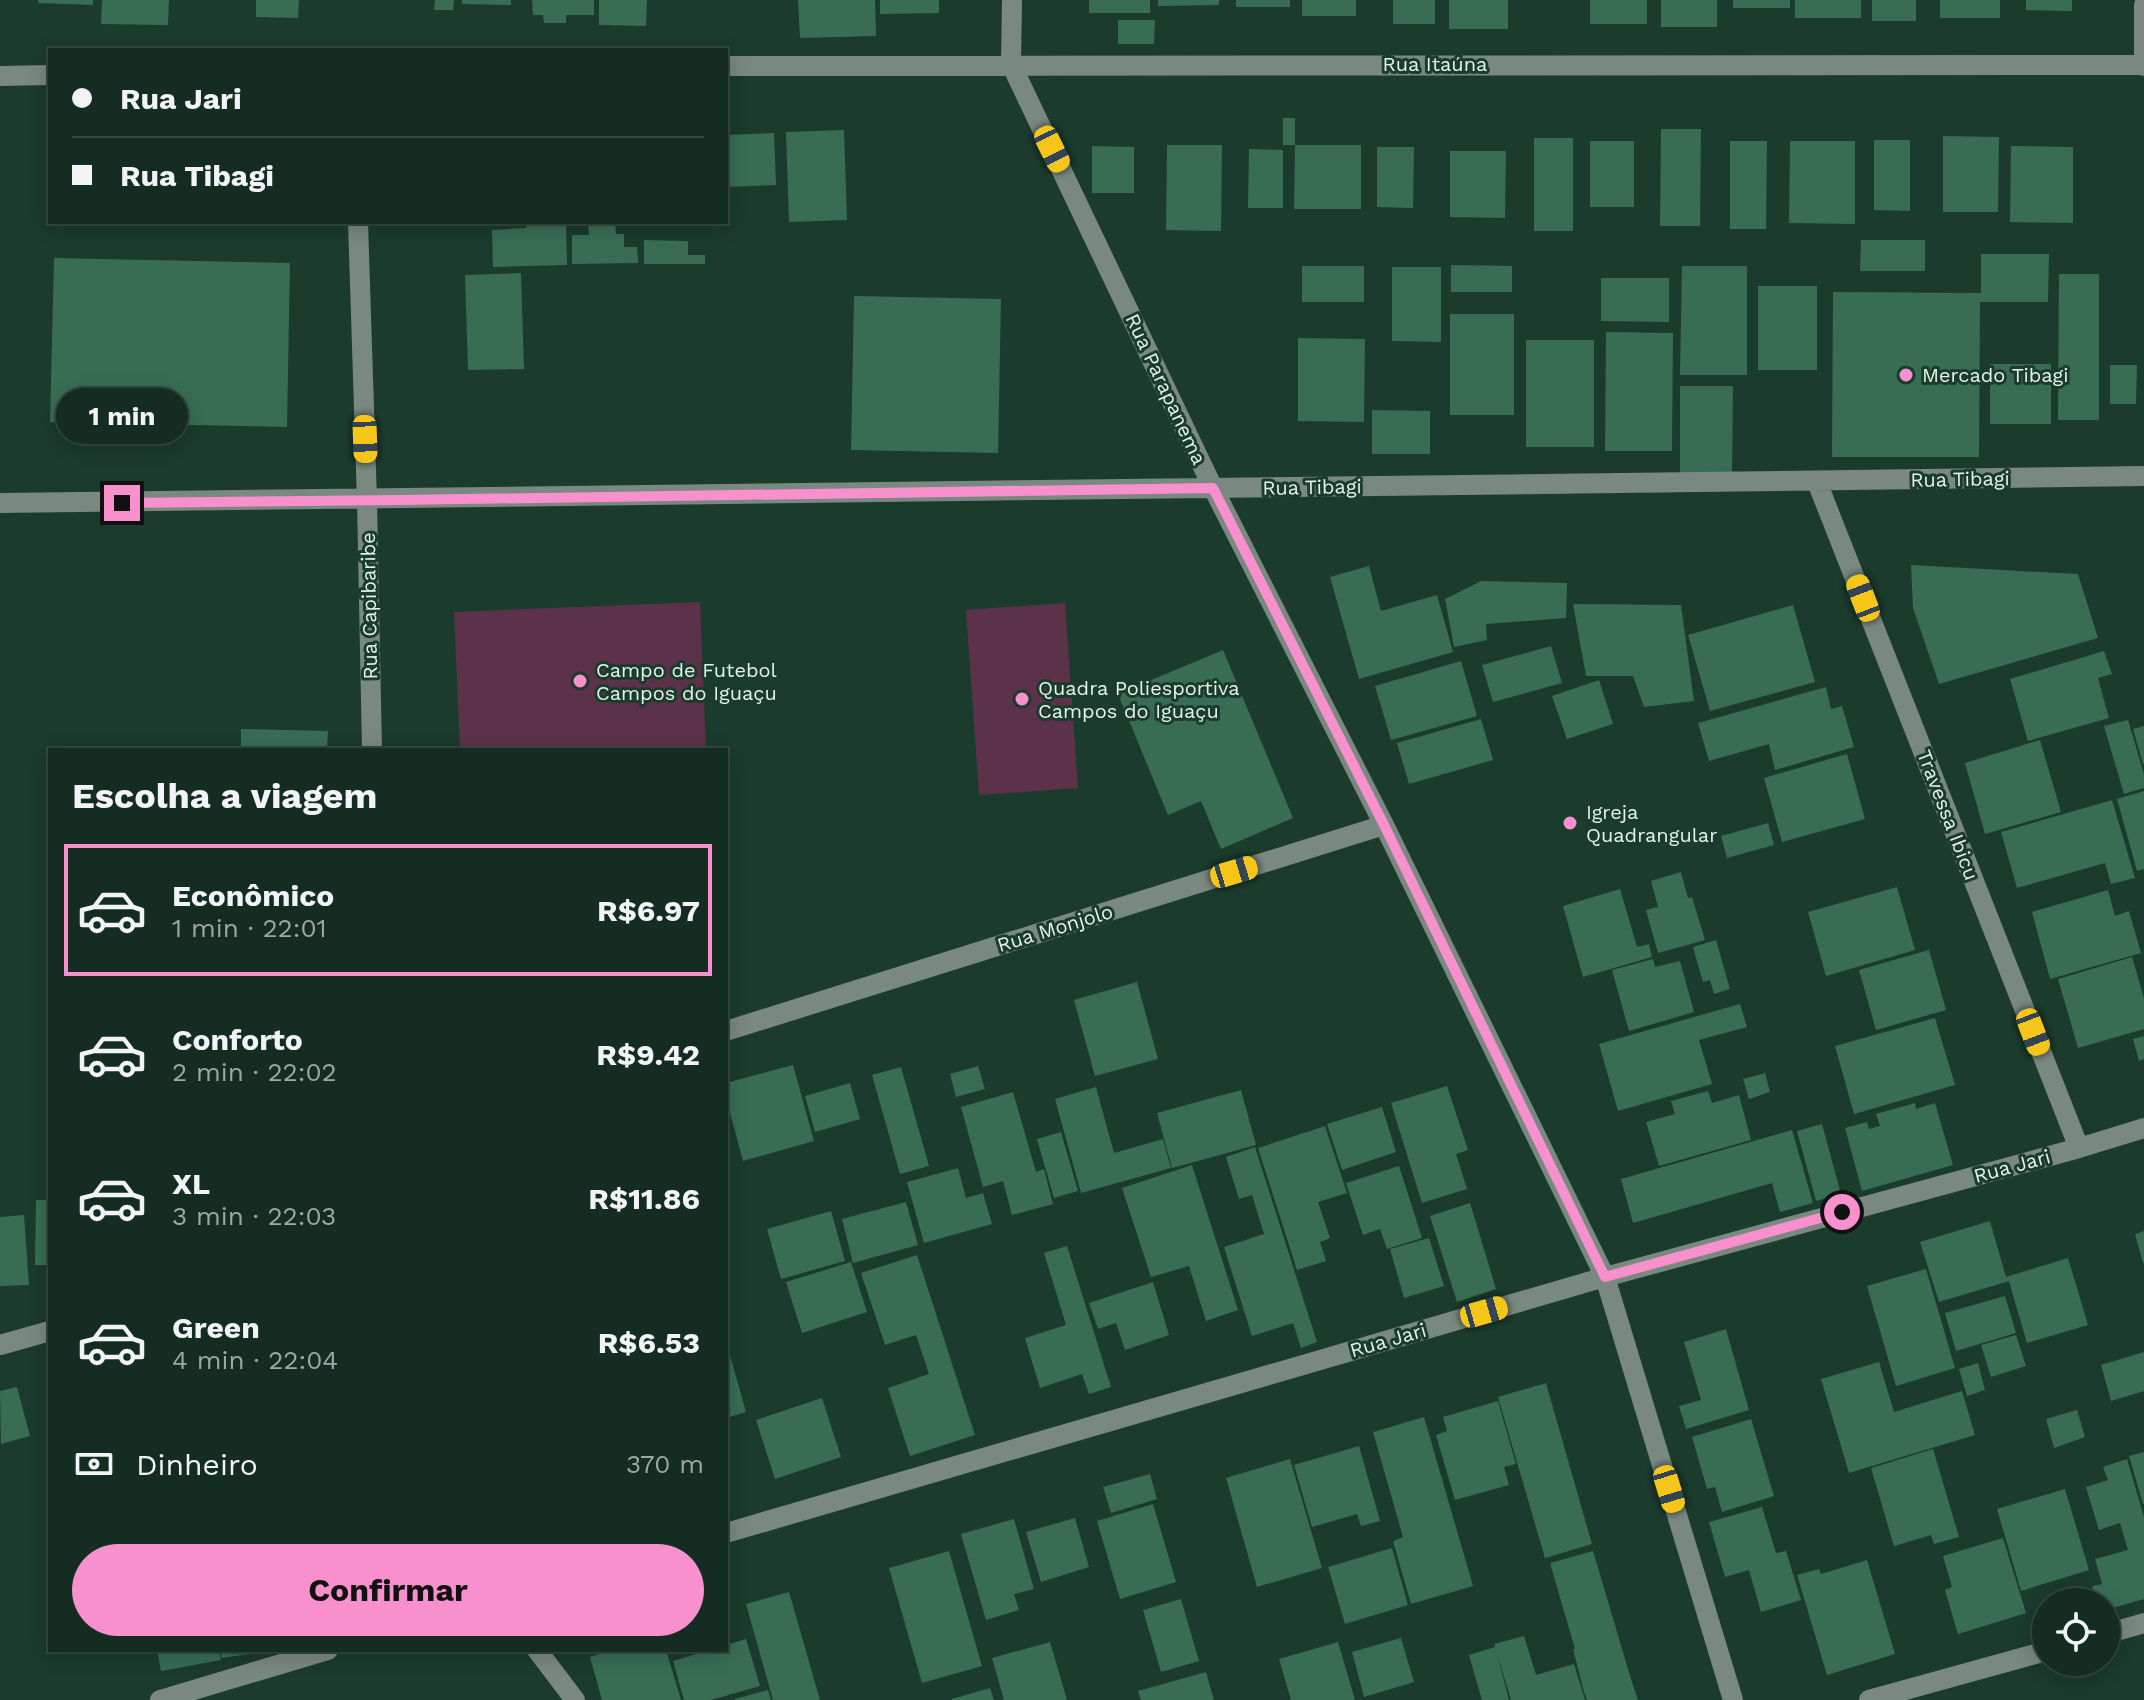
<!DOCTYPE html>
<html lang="pt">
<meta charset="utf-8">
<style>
body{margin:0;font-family:"Work Sans",sans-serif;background:#21382e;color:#f1f3f6;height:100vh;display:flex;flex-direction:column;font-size:30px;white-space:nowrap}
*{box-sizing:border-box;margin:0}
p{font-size:26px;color:#9da7a5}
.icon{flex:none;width:44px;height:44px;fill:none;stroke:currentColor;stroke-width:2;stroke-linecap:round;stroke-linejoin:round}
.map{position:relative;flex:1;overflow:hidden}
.details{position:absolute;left:48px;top:748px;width:680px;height:904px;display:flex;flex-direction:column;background:#142c21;border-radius:0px;box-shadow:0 4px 20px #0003,0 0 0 2px #33483f}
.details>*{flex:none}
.hud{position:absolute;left:48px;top:48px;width:680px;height:176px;border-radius:0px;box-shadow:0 4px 20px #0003,0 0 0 2px #33483f;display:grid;align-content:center;height:176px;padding:0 24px;background:#142c21}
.controls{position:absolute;left:2032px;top:1588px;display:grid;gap:16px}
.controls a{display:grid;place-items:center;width:88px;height:88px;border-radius:50%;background:#142c21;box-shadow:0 4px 20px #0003,0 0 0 2px #33483f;font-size:40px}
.end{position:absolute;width:36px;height:36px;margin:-18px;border:10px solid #f790cd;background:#111;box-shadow:0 0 0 4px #111}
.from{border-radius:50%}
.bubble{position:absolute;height:56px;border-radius:28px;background:#142c21;box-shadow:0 4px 20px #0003,0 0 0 2px #33483f;font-size:26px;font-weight:700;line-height:56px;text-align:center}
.car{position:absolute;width:24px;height:48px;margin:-24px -12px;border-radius:10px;box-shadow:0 0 6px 2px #0007;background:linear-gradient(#f5c518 24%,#345 0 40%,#f5c518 0 76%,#345 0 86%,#f5c518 0)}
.hud b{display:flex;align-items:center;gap:28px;height:76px;font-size:30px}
.hud b+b{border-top:2px solid #33483f}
.hud i{width:20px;height:20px;background:#f1f3f6}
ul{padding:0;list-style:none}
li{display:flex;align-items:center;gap:24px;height:132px;margin:0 16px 12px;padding:0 8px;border:4px solid transparent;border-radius:0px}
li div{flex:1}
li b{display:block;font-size:30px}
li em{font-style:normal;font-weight:700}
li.active{border-color:#f790cd}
li>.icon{width:72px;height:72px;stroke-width:1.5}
h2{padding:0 24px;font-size:36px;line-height:96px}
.pay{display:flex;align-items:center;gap:20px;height:88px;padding:0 24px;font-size:30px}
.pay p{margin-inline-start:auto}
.action{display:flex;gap:16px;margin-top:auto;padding:16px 24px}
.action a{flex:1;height:92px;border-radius:48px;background:#f790cd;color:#111;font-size:32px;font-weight:700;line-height:92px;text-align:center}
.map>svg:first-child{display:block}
</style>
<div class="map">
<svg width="2144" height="1700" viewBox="0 0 2144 1700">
<rect width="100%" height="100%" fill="#1b3b2c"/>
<path fill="#5b324a" d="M700 602 706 750H460L454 612Z
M1065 603 1078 788 979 795 966 610Z"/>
<path fill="#386d54" d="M38 0H93V5L38 3Z
M102 0H169L168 25 101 24Z
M256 0H299L298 18 256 17Z
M435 0H454L453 10H434Z
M462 0H511V5L462 4Z
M532 0H594V15H566V23H544L543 15H533Z
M599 0H647L646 26 599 25Z
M798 0H875L876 36 800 38Z
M880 0H939V13L880 14Z
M1089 0H1150V13H1089Z
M1158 0H1219V5L1158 6Z
M1236 0H1290V7H1236Z
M1302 0H1356V16H1302Z
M1393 0H1435V24H1393Z
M1449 0H1508V29H1449Z
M1590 0H1647V24H1590Z
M1661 0H1717V27H1661Z
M1733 0H1790V8H1733Z
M1795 0H1861V18H1795Z
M1872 0H1916V21H1872Z
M1940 0H2000V18H1940Z
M2026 0H2072V11L2026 10Z
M1118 20H1155L1154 44H1118Z
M1283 118H1295V145H1283Z
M1661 129H1701L1700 226H1660Z
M844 130 847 220 789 222 786 132Z
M774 133 776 185 726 187V135Z
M1943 136 1999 137 1998 212H1943Z
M1534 138H1573V231H1534Z
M1874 140H1910V211L1874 210Z
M1590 141H1634V207H1590Z
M1730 141H1767L1766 229H1730Z
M1790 141H1855V224L1789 223Z
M1167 145H1222L1221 231 1166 230Z
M1295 145H1361V209H1294Z
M1092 146 1134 147V193H1092Z
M2011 146 2073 147V223L2010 222Z
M1377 147H1414L1413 208 1377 207Z
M1249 149 1283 150V208H1248Z
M1450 151H1506L1505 218 1450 217Z
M526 222H566L567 265 493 267 492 230 526 228Z
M588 222H615L616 234H624V247H637L638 263 572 264V235H589Z
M644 240 688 241V255H705V264H644Z
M1861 240H1925V271H1860Z
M1981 254H2049L2048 302H1980L1979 457H1832L1833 292 1981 293Z
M54 258 290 263 287 427 50 422Z
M1451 265 1512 266V292H1451Z
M1302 266H1364V302H1302Z
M1682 266H1747V375H1680Z
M1392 267H1441V342L1392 341Z
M521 273 524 369 468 370 465 275Z
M2059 274H2099V420H2058Z
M1601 278H1669V322L1601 321Z
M1758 286H1817V370H1758Z
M854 296 1001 299 998 453 851 450Z
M1450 314H1514V415H1450Z
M1606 332 1673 333 1672 451H1605Z
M1298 338 1365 339 1364 422 1298 421Z
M1526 340H1594V447H1526Z
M1990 364H2051V424H1990Z
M2110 365H2137L2136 404H2110Z
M1680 386H1733L1732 479H1680Z
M1372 410 1430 411V454H1372Z
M1911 565 2078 574 2098 638 1939 684 1913 608Z
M1369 566 1381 611 1437 595 1453 652 1359 679 1330 577Z
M1481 581 1567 583 1566 618 1486 624 1487 640 1454 647 1445 599Z
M1573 604 1681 605 1694 701 1644 707 1633 676H1586Z
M1793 605 1815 682 1710 711 1688 635Z
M1551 646 1562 683 1493 702 1482 665Z
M1223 650 1293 818 1221 849 1201 801 1168 815 1118 694Z
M2104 651 2112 674 2098 678 2109 718 2028 741 2010 679Z
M1461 661 1477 716 1391 740 1375 686Z
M1599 680 1613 724 1567 739 1552 696Z
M1826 687 1831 709 1842 706 1854 747 1775 770 1769 744 1709 761 1698 723Z
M1481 719 1493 760 1409 784 1397 743Z
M2128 720 2144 774V788L2124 794 2104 726Z
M2144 726V764H2143L2133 729Z
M241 729 328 731 327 750H241Z
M2040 740 2061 812 1985 834 1965 763Z
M1847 754 1865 819 1782 842 1764 778Z
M2144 791V869L2137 871 2117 799Z
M2112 800 2135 878 2111 884 2105 863 2017 888 2001 832Z
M1768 823 1774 845 1727 858 1721 836Z
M1681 872 1688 898 1692 897 1705 940 1658 953 1646 910 1658 907 1651 881Z
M1897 887 1915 950 1826 976 1808 912Z
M1620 889 1637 947 1649 944 1652 957 1583 977 1563 906Z
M2108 890 2115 916 2129 911 2141 953 2050 979 2032 912Z
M1716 940 1730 989 1714 994 1710 980 1703 982 1693 947Z
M1929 950 1946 1010 1876 1030 1859 970Z
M2132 957 2144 998V1029L2078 1048 2058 979Z
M1653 959 1655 967 1680 961 1694 1012 1629 1031 1612 970Z
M1137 982 1158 1059 1095 1076 1074 1000Z
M1740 1004 1747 1027 1699 1040 1712 1084 1618 1111 1599 1044Z
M1935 1018 1955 1085 1854 1114 1835 1046Z
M2144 1036V1059L2139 1061 2133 1039Z
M793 1065 814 1141 743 1161 726 1098V1083Z
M978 1066 985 1089 956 1097 950 1074Z
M901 1067 929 1166 900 1174 872 1075Z
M1765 1073 1770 1092 1749 1099 1743 1079Z
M850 1083 860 1119 815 1132 805 1096Z
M1447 1086 1468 1150 1456 1154 1467 1189 1422 1203 1391 1103Z
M1096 1087 1114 1153 1163 1139 1171 1168 1081 1193 1055 1099Z
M1241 1090 1256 1145 1172 1168 1157 1113Z
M1708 1091 1712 1103 1739 1095 1751 1140 1659 1166 1646 1122 1675 1114 1671 1101Z
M1013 1092 1036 1172 1044 1169 1053 1204 1012 1215 1003 1181 983 1187 961 1107Z
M1915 1103 1916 1109 1935 1103 1953 1165 1862 1191 1845 1128 1867 1122 1869 1129 1880 1126 1876 1114Z
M1382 1107 1396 1152 1342 1170 1327 1124Z
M1822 1124 1841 1194 1816 1201 1797 1131Z
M1325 1126 1347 1193 1318 1202 1330 1238 1320 1242 1326 1261 1297 1270 1258 1148Z
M1792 1130 1813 1203 1780 1212 1772 1183 1633 1223 1621 1179Z
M1061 1132 1078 1191 1054 1198 1037 1139Z
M1255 1147 1317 1342 1301 1348 1293 1323 1252 1336 1224 1247 1264 1234 1252 1195 1239 1199 1226 1157Z
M1192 1165 1238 1310 1206 1321 1189 1266 1151 1277 1122 1188Z
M1399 1166 1422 1238 1387 1249 1380 1229 1363 1235 1346 1183Z
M958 1168 966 1198 983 1193 992 1224 924 1243 907 1182Z
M36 1200H50V1265H35Z
M906 1202 918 1245 853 1263 842 1219Z
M1470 1203 1496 1289 1457 1302 1430 1216Z
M831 1211 845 1261 781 1279 767 1229Z
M24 1215 29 1285 0 1286V1217Z
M1990 1221 2006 1277 2068 1258 2088 1325 2027 1343 2009 1281 1939 1302 1920 1242Z
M2144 1231V1263H2143L2135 1234Z
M1429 1238 1444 1286 1404 1298 1390 1249Z
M1067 1246 1111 1387 1089 1394 1082 1374 1040 1388 1025 1338 1066 1325 1044 1253Z
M917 1255 975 1435 910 1456 888 1388 929 1374 916 1335 885 1345 861 1273Z
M851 1262 867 1312 802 1333 786 1282Z
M1926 1269 1955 1368 1896 1386 1867 1286Z
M1153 1282 1169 1335 1125 1350 1116 1323 1098 1329 1089 1303Z
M2005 1296 2016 1333 1956 1351 1945 1313Z
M1726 1329 1749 1410 1686 1429 1679 1406 1701 1400 1684 1342Z
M2016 1335 2026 1366 1991 1377 1981 1345Z
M726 1341 746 1412 726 1418Z
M2144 1352V1391L2111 1401 2101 1365Z
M1879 1362 1894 1412 1962 1391 1975 1435 1849 1473 1821 1379Z
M1978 1363 1985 1390 1967 1396 1959 1369Z
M1546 1383 1592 1544 1545 1558 1498 1397Z
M17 1387 30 1436 1 1444 0 1391Z
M822 1398 841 1457 775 1479 756 1420Z
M1498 1401 1516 1464 1504 1467 1509 1485 1455 1500 1436 1435 1447 1431 1443 1417Z
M2077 1410 2085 1437 2054 1448 2046 1419Z
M1424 1417 1473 1586 1411 1604 1393 1541 1403 1537 1373 1432Z
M1751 1419 1774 1496 1722 1512 1715 1487 1707 1489 1692 1437Z
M1359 1446 1380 1521 1361 1526 1357 1514 1312 1527 1294 1465Z
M1933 1449 1959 1537 1934 1544 1931 1535 1894 1546 1871 1468Z
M2144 1452V1504H2143L2129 1456Z
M1290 1459 1322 1568 1257 1587 1226 1478Z
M2127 1459 2144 1517V1599L2106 1610V1602H2097L2092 1586 2102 1584 2095 1559 2128 1550 2120 1523 2099 1530 2086 1487 2108 1480 2103 1467Z
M1150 1474 1157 1499 1111 1513 1103 1487Z
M2065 1489 2089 1570 2021 1591 1997 1509Z
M1153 1504 1176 1582 1120 1599 1097 1521Z
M1762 1507 1776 1553 1786 1551 1801 1600 1761 1612 1749 1570 1725 1577 1709 1522Z
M1075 1518 1089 1567 1041 1582 1026 1532Z
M1014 1519 1034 1589 1014 1594 1019 1610 986 1620 961 1534Z
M2003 1538 2026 1613 1958 1634 1945 1590 1952 1587 1943 1556Z
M1392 1548 1408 1605 1345 1624 1328 1567Z
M949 1551 982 1666 922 1683 889 1568Z
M1593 1551 1631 1679 1638 1700H1587L1584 1692 1573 1649H1575L1550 1563Z
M1867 1560 1895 1654 1827 1675 1797 1575 1819 1569 1821 1574Z
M789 1592 820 1700H773L746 1604Z
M1181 1599 1199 1661 1161 1672 1143 1610Z
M1524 1636 1536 1675 1574 1664 1585 1700H1511L1497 1653 1509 1700H1482L1469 1655 1495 1647 1494 1644Z
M1401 1638 1414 1682 1364 1697 1352 1652Z
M746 1639 760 1686 711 1700H684L673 1661 710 1650H726V1645Z
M1050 1642 1067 1700H1004L992 1658Z
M1338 1642 1355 1700H1291L1279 1659Z
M157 1650H219L221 1660 161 1671Z
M220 1650H260V1652L222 1658Z
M612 1650H666L681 1700H602L590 1657Z
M1206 1672 1214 1700H1141L1138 1691Z
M990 1688 994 1700H952V1699Z
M768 1690 771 1700H735V1699Z"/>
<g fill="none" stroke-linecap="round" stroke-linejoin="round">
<path stroke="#798880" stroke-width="20" d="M1012 0 1011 64 1213 488 1384 825 1605 1277 1733 1700
M2144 5V66
M726 66 2144 65
M0 76 50 75
M358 222 367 501 372 750
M1817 482 2079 1148
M0 503C402 501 804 493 1207 488 1519 483 1832 482 2144 476
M726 1031 1384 825
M0 1345 50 1331
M726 1533 1605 1277 2079 1148 2144 1128
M2106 1634 2144 1623
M537 1650 575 1700
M160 1700 328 1650
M1869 1700 2046 1651"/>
</g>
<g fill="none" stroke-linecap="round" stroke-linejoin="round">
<path stroke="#f790cd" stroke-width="10" d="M122 503 399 500 1213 488 1384 825 1605 1277 1842 1212"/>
</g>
<g fill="#f790cd" stroke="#1b3b2c" stroke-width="3">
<circle cx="1906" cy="375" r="8"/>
<circle cx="580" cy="681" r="8"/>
<circle cx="1022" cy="699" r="8"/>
<circle cx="1570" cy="823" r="8"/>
</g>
<g text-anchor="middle" stroke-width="6" stroke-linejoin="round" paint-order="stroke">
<g font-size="20" fill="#e2f4ea" stroke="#1b3b2c">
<text x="1435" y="71">Rua Itaúna</text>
<text transform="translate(1166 389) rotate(65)" y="7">Rua Parapanema</text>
<text transform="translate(1960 479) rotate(-1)" y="7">Rua Tibagi</text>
<text transform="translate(1312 487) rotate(-1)" y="7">Rua Tibagi</text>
<text transform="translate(369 606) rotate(-91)" y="7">Rua Capibaribe</text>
<text transform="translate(1948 815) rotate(69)" y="7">Travessa Ibicu</text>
<text transform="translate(1055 928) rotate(-17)" y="7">Rua Monjolo</text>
<text transform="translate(2012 1166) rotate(-15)" y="7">Rua Jari</text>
<text transform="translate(1388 1340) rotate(-16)" y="7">Rua Jari</text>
</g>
<g font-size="20" fill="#e2f4ea" stroke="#1b3b2c" text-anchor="start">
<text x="1922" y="382">Mercado Tibagi</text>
<text x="596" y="677">Campo de Futebol<tspan x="596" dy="23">Campos do Iguaçu</tspan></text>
<text x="1038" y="695">Quadra Poliesportiva<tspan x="1038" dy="23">Campos do Iguaçu</tspan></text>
<text x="1586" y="819">Igreja<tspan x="1586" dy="23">Quadrangular</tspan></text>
</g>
</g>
</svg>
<div class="controls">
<a><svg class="icon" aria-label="locate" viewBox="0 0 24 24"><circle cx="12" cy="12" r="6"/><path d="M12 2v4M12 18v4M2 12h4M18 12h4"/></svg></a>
</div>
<i class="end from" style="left:1842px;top:1212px"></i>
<i class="end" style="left:122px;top:503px"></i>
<div class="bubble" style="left:56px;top:388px;width:132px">1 min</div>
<i class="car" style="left:1052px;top:149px;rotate:154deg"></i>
<i class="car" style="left:365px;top:439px;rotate:178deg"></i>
<i class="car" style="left:1863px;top:598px;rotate:339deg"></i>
<i class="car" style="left:1234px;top:872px;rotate:73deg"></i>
<i class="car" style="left:2033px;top:1032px;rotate:159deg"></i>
<i class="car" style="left:1484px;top:1312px;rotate:74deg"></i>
<i class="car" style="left:1669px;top:1489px;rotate:163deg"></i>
<div class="hud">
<b><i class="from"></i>Rua Jari</b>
<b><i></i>Rua Tibagi</b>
</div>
<section class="details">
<h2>Escolha a viagem</h2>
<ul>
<li class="active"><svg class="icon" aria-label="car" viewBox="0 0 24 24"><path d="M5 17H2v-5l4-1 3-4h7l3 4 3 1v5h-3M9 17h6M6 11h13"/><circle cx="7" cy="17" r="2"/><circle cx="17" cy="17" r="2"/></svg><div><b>Econômico</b><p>1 min · 22:01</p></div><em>R$6.97</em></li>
<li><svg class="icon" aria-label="car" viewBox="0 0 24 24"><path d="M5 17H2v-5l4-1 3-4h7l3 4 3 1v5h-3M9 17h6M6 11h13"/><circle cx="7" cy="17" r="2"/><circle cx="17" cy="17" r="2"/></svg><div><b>Conforto</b><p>2 min · 22:02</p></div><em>R$9.42</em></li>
<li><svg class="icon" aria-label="car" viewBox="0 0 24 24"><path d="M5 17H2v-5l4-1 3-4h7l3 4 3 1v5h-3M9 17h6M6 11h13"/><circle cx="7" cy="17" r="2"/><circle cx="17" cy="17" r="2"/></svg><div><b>XL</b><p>3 min · 22:03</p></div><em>R$11.86</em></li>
<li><svg class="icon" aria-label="car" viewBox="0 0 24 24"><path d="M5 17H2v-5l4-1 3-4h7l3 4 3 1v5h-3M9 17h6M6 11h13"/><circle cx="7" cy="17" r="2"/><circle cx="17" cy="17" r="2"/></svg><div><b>Green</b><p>4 min · 22:04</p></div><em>R$6.53</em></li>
</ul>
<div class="pay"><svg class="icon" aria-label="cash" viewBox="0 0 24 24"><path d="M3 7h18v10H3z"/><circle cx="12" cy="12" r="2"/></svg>Dinheiro<p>370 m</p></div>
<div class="action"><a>Confirmar</a></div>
</section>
</div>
